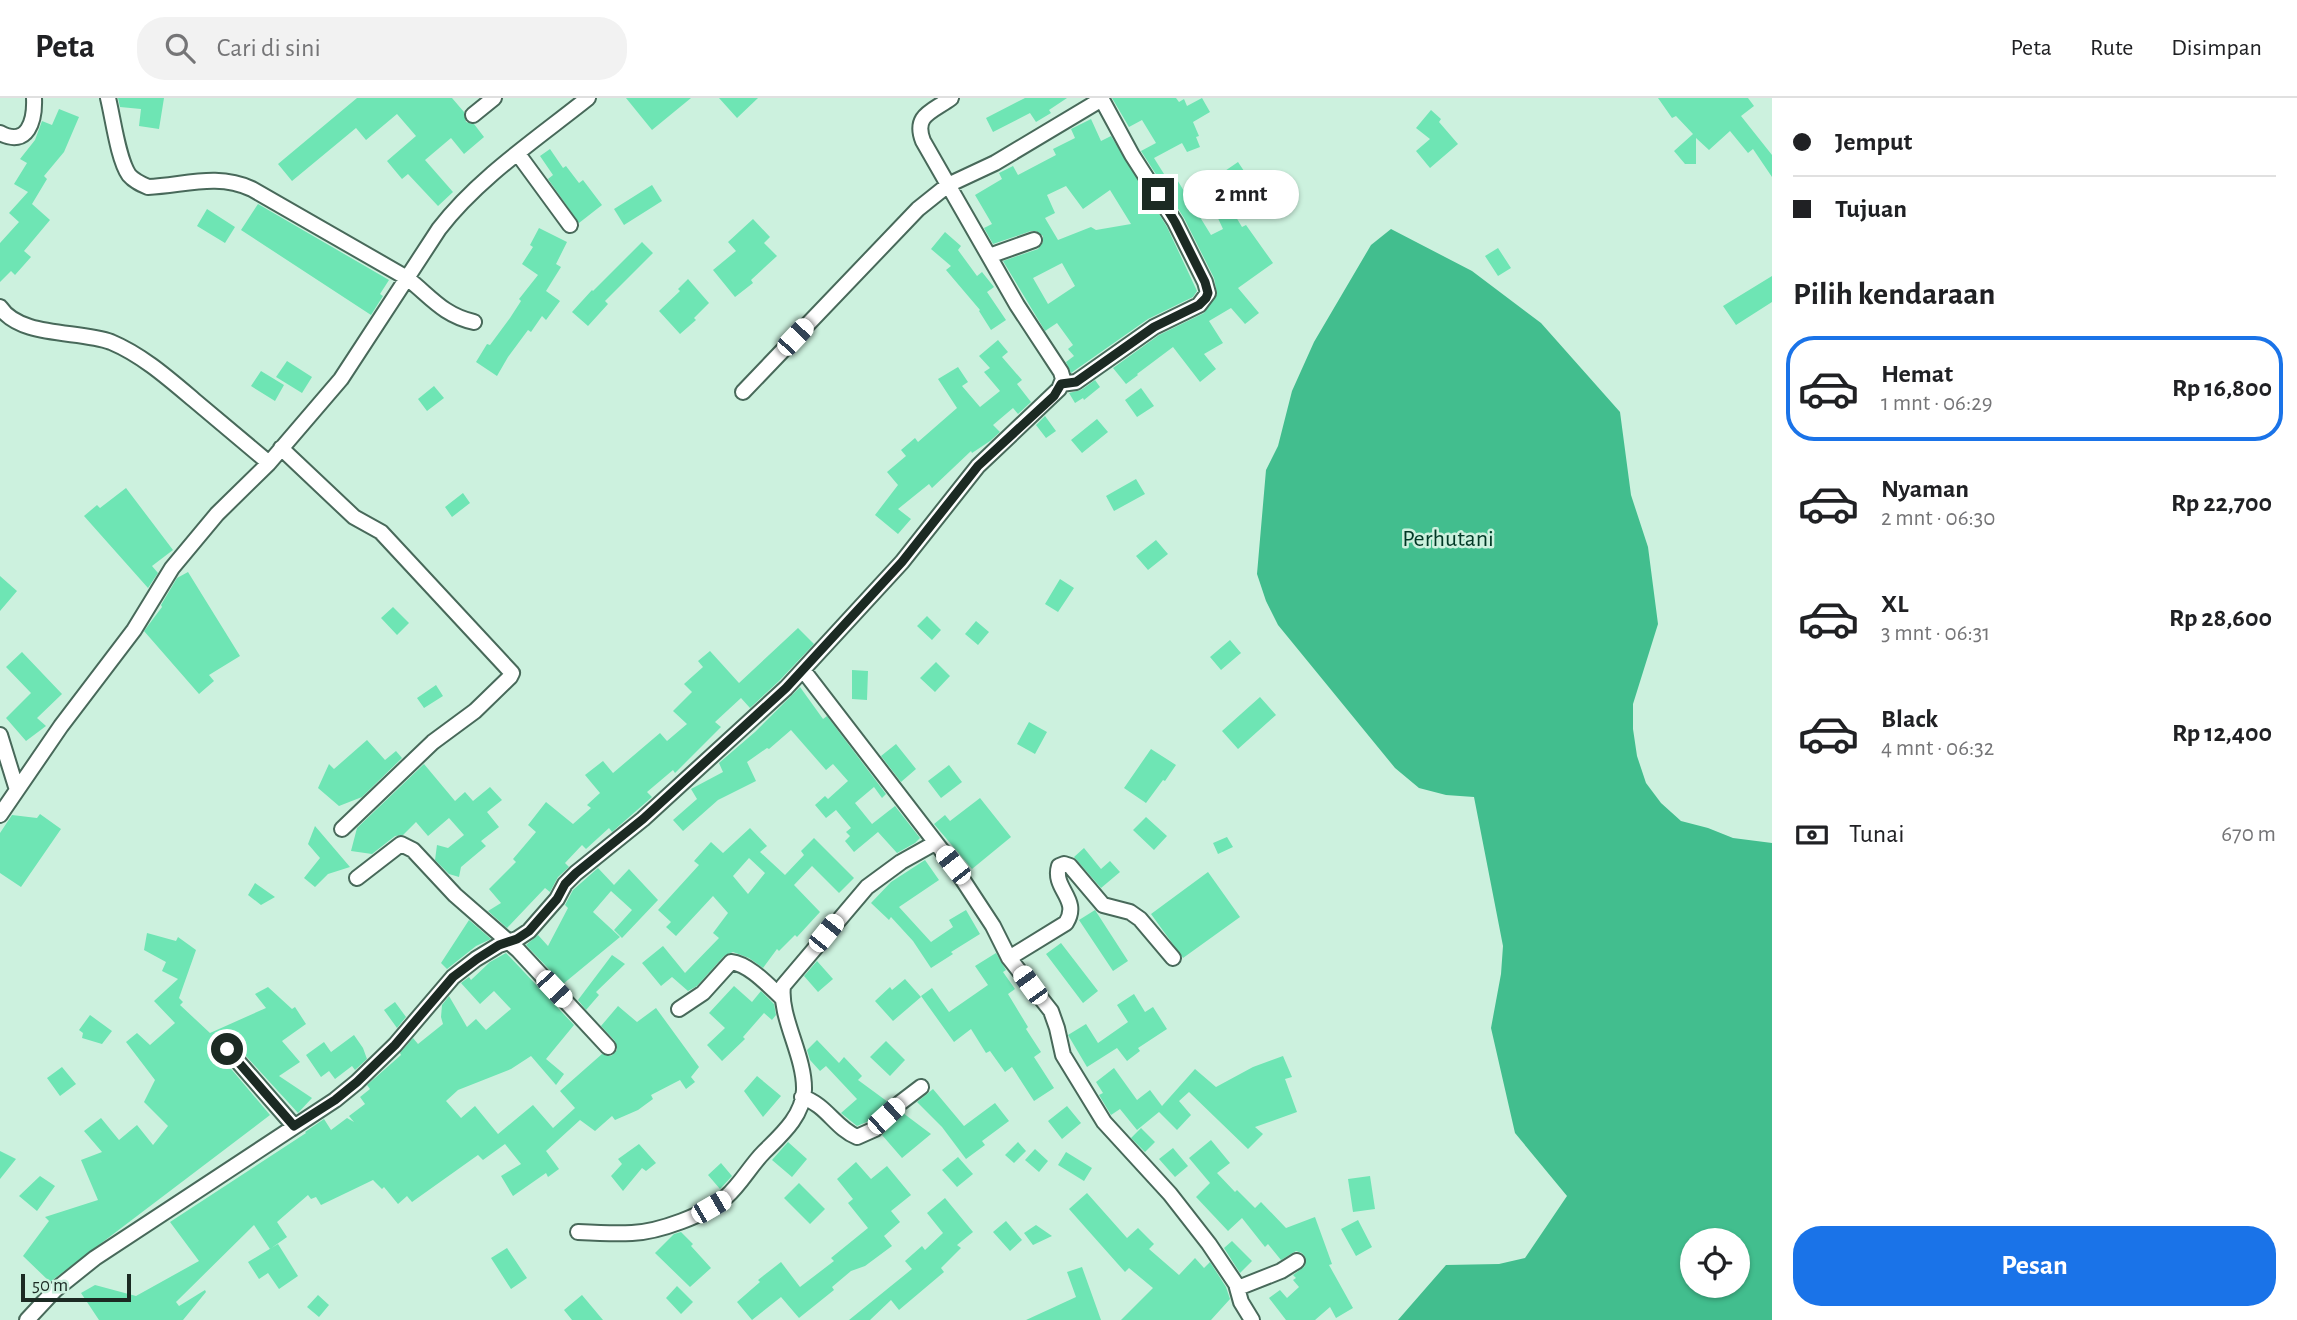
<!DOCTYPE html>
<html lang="id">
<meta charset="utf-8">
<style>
body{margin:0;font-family:"Alegreya Sans",sans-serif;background:#f2f2f2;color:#202124;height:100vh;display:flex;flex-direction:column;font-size:26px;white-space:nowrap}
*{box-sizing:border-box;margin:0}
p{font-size:23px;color:#757577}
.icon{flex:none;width:38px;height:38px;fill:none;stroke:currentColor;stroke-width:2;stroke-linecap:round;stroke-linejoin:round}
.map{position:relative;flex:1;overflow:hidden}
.sheet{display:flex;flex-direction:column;background:#fff;width:525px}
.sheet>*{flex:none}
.banner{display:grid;align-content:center;height:154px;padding:0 21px;background:#fff}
.buttons{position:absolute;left:1680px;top:1130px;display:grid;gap:14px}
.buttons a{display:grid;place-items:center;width:70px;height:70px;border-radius:50%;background:#fff;box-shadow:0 2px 5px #0004;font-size:35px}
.scale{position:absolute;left:21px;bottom:18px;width:110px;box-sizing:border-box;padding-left:7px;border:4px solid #1c2a23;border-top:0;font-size:19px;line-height:24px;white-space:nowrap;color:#1c2a23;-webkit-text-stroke:5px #ccf1de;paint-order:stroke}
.end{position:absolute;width:32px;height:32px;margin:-16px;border:9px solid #1c2a23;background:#fff;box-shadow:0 0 0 4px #fff}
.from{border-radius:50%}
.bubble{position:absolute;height:49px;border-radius:24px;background:#fff;box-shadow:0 2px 5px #0004;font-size:23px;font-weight:700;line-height:49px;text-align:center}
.car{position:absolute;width:21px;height:42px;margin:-21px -10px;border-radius:9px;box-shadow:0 0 5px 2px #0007;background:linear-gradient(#fff 24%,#345 0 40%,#fff 0 76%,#345 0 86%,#fff 0)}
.banner b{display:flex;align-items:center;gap:24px;height:66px;font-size:26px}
.banner b+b{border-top:2px solid #e0e0e0}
.banner i{width:18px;height:18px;background:#202124}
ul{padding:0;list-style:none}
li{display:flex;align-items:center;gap:21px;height:105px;margin:0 14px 10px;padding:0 7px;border:4px solid transparent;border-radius:28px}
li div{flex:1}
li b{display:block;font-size:26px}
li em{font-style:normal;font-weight:700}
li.current{border-color:#1a73e8}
li>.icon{width:63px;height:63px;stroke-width:1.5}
h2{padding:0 21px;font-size:32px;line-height:84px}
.pay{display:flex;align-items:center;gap:18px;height:77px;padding:0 21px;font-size:26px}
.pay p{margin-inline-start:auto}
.action{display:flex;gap:14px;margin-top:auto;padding:14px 21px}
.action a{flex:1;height:80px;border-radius:28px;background:#1a73e8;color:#fff;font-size:28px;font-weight:700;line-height:80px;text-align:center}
header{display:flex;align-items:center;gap:42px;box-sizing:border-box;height:98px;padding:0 35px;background:#fff;border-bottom:2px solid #e0e0e0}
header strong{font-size:33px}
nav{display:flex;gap:38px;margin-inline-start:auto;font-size:24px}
.search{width:490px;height:63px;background:#f2f2f2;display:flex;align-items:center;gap:18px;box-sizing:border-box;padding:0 24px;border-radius:28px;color:#757577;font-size:26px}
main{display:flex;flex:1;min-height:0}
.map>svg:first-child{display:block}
</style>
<header>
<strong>Peta</strong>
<div class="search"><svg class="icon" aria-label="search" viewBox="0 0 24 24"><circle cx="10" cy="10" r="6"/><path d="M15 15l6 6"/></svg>Cari di sini</div>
<nav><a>Peta</a><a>Rute</a><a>Disimpan</a></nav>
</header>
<main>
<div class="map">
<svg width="1772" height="1222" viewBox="0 0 1772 1222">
<rect width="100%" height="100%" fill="#ccf1de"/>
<path fill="#42be8e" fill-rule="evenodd" d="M1391 131 1472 173 1541 225 1620 314 1631 397 1648 449 1658 526 1633 606V631L1637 658 1646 685 1661 705 1681 723 1708 730 1733 740 1772 745V1222H1398L1446 1167 1499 1166 1525 1160 1567 1098 1515 1035 1491 930 1501 876 1503 848 1474 699 1446 697 1419 690 1395 670 1278 527 1266 503 1257 476 1266 372 1278 348 1292 293 1314 244 1371 147ZM1692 1143H1738V1188H1692Z"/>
<path fill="#6ee5b4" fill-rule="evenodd" d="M118 0H164L159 31 139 28 141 11 120 9Z
M357 0H452L464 14 466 24 474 26 484 39 464 56 451 40 425 62 453 94 438 108 408 76 402 81 387 63 416 38 397 16 366 42 356 30 292 83 278 66Z
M626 0H691L652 32Z
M719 0H758L737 20Z
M1025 0H1067L1049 12 1051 15 1036 24 1030 15 993 34 986 20Z
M1112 0H1176L1179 4 1184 1 1187 8 1202 0 1210 14 1193 24 1199 38 1196 39 1200 49 1187 54 1182 45 1154 60 1169 84 1176 80 1211 137 1223 131 1203 88 1238 64 1248 79 1225 95 1233 108 1230 109 1242 129 1246 127 1273 165 1238 190 1259 215 1245 226 1231 210 1209 223 1223 245 1204 256 1216 271 1200 284 1173 249 1137 276 1138 277 1126 286 1113 270 1159 237 1204 215 1217 196 1214 180 1184 120 1141 53 1156 45 1142 22 1129 29Z
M1658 0H1748L1754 8 1741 18 1772 57V79L1753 51 1748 55 1730 33 1709 52 1696 40V66H1685L1674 53 1693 36 1676 18 1672 20Z
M59 11 79 19 64 54 44 78 47 81 32 106 50 122 24 153 31 159 15 177 11 173 0 184V145L19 124 9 115 28 94 14 86 27 65 20 61 35 42 42 23 52 27Z
M1431 12 1441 21 1439 24 1458 46 1430 70 1416 53 1430 41 1416 30Z
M1091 21 1101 43 1111 38 1167 129 1197 193 1193 199 1148 221 1071 275 1066 264 1074 258 1068 251 1073 247 1057 225 1045 233 1003 163 1038 151 1043 144V138L1036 133H1031L993 146 984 130 992 126 975 97 1002 81 999 75 1013 68 1018 77 1056 57 1053 51 1075 40 1071 31ZM1066 88 1083 111 1110 92 1131 126 1096 132 1091 129 1058 142 1045 120 1055 115 1047 97ZM1062 165 1075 188 1048 206 1033 180Z
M550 51 563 70 566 68 579 85 583 82 602 107 579 125 548 81 553 77 540 58Z
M652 87 662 103 624 127 614 111Z
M258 106 389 182 380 196 383 198 371 217 241 132Z
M207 111 235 129 225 145 197 128Z
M753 121 770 139 764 145 777 158 751 182 753 185 735 199 713 172 736 153 728 144Z
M539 130 567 144 556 166 561 169 546 193 560 203 546 222 542 218 531 234 528 232 508 259 497 278 476 264 487 246 490 247 510 220 521 203 519 201 538 177 522 166 533 149 530 147Z
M945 134 961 148 958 152 977 178 982 174 994 189 987 194 1006 222 991 232 979 213 980 212 946 172 951 168 931 151Z
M642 144 653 155 605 203 608 206 588 228 572 214 592 192 593 193Z
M1498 150 1511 170 1498 178 1485 158Z
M1772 178V204L1736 227 1723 208Z
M688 181 709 205 694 220 696 222 680 236 659 213 680 193 678 191Z
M998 242 1008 254 1002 259 1022 282 1017 286 1031 304 1018 316 1013 310 993 327 1000 334 990 343 972 355 971 353 932 390 929 386 898 411 911 421 898 436 875 417 898 387 887 374 906 358 901 352 915 340 918 344 957 310 938 281 958 269 968 284 962 288 980 309 1000 293 984 274 990 270 979 258Z
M287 263 312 279 302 295 276 279Z
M261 273 284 287 275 303 251 288Z
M1095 282 1100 289 1084 302 1083 300 1075 305 1069 295 1081 292Z
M434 288 444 300 427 313 418 301Z
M1141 290 1154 308 1137 319 1125 302Z
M1045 318 1056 333 1046 340 1036 327Z
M1097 321 1108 334 1082 355 1071 342Z
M1136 381 1145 396 1114 413 1106 398Z
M126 390 173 452 152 468 158 475 148 490 84 418 97 407 100 410Z
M463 395 470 405 452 419 445 409Z
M1156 442 1168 456 1148 472 1136 458Z
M188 474 240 558 209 577 214 583 199 596 144 533 162 509 161 507 177 480Z
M0 478 17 493 0 513Z
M1060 481 1074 490 1058 514 1045 506Z
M393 509 409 525 397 537 381 520Z
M927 518 941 532 932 542 917 528Z
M976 523 989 534 978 547 965 536Z
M798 530 814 546 779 583 750 610 741 600 715 624 721 629 675 675 673 672 647 694 652 699 612 734 609 730 586 751 582 747 565 765 569 769 558 779 550 794 545 790 507 830 488 813 501 805 489 791 516 764 513 761 536 734 528 727 546 704 573 726 591 710 587 707 600 695 585 677 603 663 613 675 660 635 667 643 687 626 673 613 692 594 684 586 703 569 698 563 710 553 739 585Z
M1230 542 1241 555 1221 572 1210 559Z
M22 554 62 596 37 620 46 628 26 643 6 620 31 595 6 569Z
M936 564 950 578 935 594 920 580Z
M852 572 868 573 867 602 852 601Z
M436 587 443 598 424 610 417 600Z
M800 589 823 621 827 618 886 696 882 700 874 689 855 705 872 726 895 708 920 740 915 745 897 755 878 734 854 754 845 743 850 738 846 734 851 730 836 712 826 720 815 707 825 698 828 701 848 683 833 666 826 672 791 632 769 651 767 650 747 664 756 683 718 702 683 733 673 722 697 701 691 691 723 674 719 665 755 634Z
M1260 599 1276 617 1238 651 1222 633Z
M1029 624 1047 634 1035 656 1017 646Z
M367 642 385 662 396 653 402 660 362 699 339 708 318 690 329 666 334 671Z
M896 646 916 671 901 684 881 658Z
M1151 651 1176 667 1165 683 1163 682 1146 705 1124 690Z
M424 666 455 703 465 694 473 703 490 689 502 702 487 714 499 729 481 743 486 748 461 769 459 779 449 776 435 762 437 747 448 750 464 737 449 720 428 738 416 724 403 737 395 738 372 756 351 753 357 730Z
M949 667 962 684 941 700 928 683Z
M980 700 1011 739 972 771 934 726 945 717 950 723Z
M40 716 61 731 21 789 0 775V735L12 717 37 720Z
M1146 719 1167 738 1154 752 1133 732Z
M315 728 350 769 328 776 315 789 304 780 320 760 308 746Z
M750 730 767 748 760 754 785 777 804 757 801 753 814 740 854 780 839 795 812 768 794 787 820 814 797 839 795 837 779 853 777 851 763 870 749 860 733 854 724 858 697 888 688 893 672 879 661 888 642 865 663 848 685 875 719 840 713 835 728 815 713 798 676 838 666 829 671 824 658 812 699 767 694 763 711 744 723 755ZM749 760 765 775 748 796 733 778Z
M1227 739 1233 749 1218 756 1213 745Z
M1084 750 1101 771 1110 763 1120 774 1101 790 1074 759Z
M925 762 939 782 899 809 931 844 953 829 949 822 966 812 980 836 951 854 953 856 931 870 913 843 891 819 889 822 871 805 891 784Z
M598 770 614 787 629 771 658 802 622 840 614 832 632 812 611 793 593 814 620 839 563 886 526 847 538 837 548 848 568 810 565 807 573 792Z
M1208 774 1240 819 1183 860 1151 816Z
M255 785 275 799 261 807 248 797Z
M1095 812 1128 863 1113 873 1079 822Z
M469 822 491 841 476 848 447 871 441 865Z
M147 835 176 843 178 839 196 852 179 900 183 904 180 907 210 935 266 910 255 896 268 889 292 911 295 909 306 926 282 943 300 964 279 978 312 1000 298 1015 225 935 211 947 270 1017 50 1184 23 1158 49 1123 45 1119 98 1102 81 1062 102 1054 84 1033 101 1020 119 1042 137 1027 153 1047 168 1028 144 1004 155 982 126 944 137 935 150 947 175 925 154 903 178 881 162 873 166 864 144 852Z
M1061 845 1098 893 1083 905 1046 856Z
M506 855 574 927 546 961 564 976 556 987 531 958 511 971 458 992 446 1003 461 1020 475 1008 498 1036 533 1007 553 1030 575 1010 560 993 602 956 611 958 617 952 615 943 601 928 618 908 637 924 656 910 699 969 691 979 695 984 686 991 680 982 651 997 653 1001 638 1012 615 1022 612 1018 595 1033 580 1022 546 1053 559 1071 548 1079 546 1075 513 1098 501 1078 521 1066 505 1046 483 1062 478 1057 412 1104 407 1098 398 1106 384 1089 382 1091 373 1082 321 1107 316 1099 311 1101 308 1097 277 1124 287 1139 270 1151 254 1127 176 1204 179 1208 205 1192 206 1194 183 1222H99L81 1195 95 1187 136 1198 199 1163 170 1124 306 1035 305 1034 324 1021 331 1032 347 1020 354 1024 349 1018 365 1006 360 999 370 991 367 987 401 957 400 955 413 940 418 946 443 926 441 919 442 907 449 898 467 929 476 921 486 932 511 911 494 893 480 906 461 885 469 879 471 882 490 864Z
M996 855 1006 872 1003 874 1015 891 1008 896 1028 929 1026 931 1041 954 1034 959 1054 990 1034 1003 1012 969 1005 974 990 953 986 955 971 931 954 944 921 898 932 890 949 914 988 887 975 868Z
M612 857 625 866 596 894 599 897 586 912 578 902Z
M817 863 833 881 818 894 804 878Z
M905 881 921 899 893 923 875 903 890 889 892 892Z
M734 888 752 904 761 893 774 906 776 917 772 922 764 915 743 939 745 941 722 963 707 947 725 930 709 915Z
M1134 896 1145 914 1153 909 1167 931 1138 950 1140 953 1127 963 1117 950 1087 969 1068 937 1086 926 1098 945 1128 924 1117 907Z
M395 904 406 919 397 930 384 912Z
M90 917 112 933 102 946 82 940 83 935 79 932Z
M354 937 363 950 367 961 355 972 352 968 335 981 329 973 321 979 306 957 324 944 331 954Z
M817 942 839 965 844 959 862 978 858 982 888 1004 869 1023 857 1028 841 1015 857 1001 826 968 820 973 810 962 807 952Z
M886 943 905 962 890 978 870 959Z
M1283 958 1292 979 1285 981 1297 1014 1255 1029 1263 1036 1248 1051 1189 994 1179 1003 1191 1017 1177 1032 1159 1014 1137 1032 1120 1011 1111 1017 1099 997 1103 995 1096 984 1114 970 1137 1002 1150 992 1162 1008 1195 971 1216 989 1253 969Z
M62 969 76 986 60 998 47 980Z
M757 978 781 998 763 1019 744 993Z
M933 991 964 1028 995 1005 1009 1023 982 1043 985 1047 966 1061 942 1029 917 1004Z
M1067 1008 1081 1025 1062 1041 1048 1023Z
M903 1015 931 1036 902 1060 882 1037Z
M1141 1030 1155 1044 1145 1054 1131 1040Z
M1211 1042 1230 1065 1217 1075 1235 1094 1237 1092 1255 1110 1261 1104 1286 1130 1315 1119 1332 1166 1329 1167 1353 1210 1336 1220 1330 1209 1315 1222H1286L1269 1200 1280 1192 1287 1200 1299 1189 1293 1182 1296 1180 1293 1177 1305 1168V1159L1302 1155 1296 1153 1281 1162 1268 1146 1265 1149 1242 1120 1228 1133 1196 1099 1210 1085 1189 1060Z
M788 1044 807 1061 792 1079 772 1062Z
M1018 1044 1026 1053 1014 1065 1005 1057Z
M639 1046 656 1065 646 1073 642 1070 623 1093 611 1078 622 1066 618 1061Z
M1173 1050 1188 1068 1175 1079 1159 1061Z
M1035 1051 1048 1063 1039 1074 1025 1062Z
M0 1053 16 1061 0 1081Z
M1066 1054 1092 1070 1084 1083 1058 1067Z
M958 1059 973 1076 957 1089 942 1072Z
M856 1064 871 1081 887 1068 911 1097 891 1113 900 1124 884 1138 892 1148 865 1168 851 1173 832 1189 834 1192 799 1220 781 1199 752 1222 737 1204 760 1184 758 1182 781 1164 800 1189 834 1163 831 1160 868 1130 848 1105 853 1101 837 1081Z
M721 1065 732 1078 720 1091 708 1077Z
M40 1078 55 1088 37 1113 19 1098Z
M1370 1078 1375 1111 1353 1114 1348 1081Z
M799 1085 825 1111 810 1126 784 1100Z
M1087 1095 1127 1140 1138 1130 1154 1146 1149 1151 1179 1177 1195 1160 1204 1170 1210 1164 1226 1189 1230 1201 1211 1222H1121L1153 1190 1129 1170 1125 1174 1069 1111Z
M945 1100 973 1134 957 1147 961 1150 941 1170 944 1174 899 1212 891 1202 870 1222H849L912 1171 905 1163 922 1148 925 1152 943 1135 927 1115Z
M1358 1122 1372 1149 1356 1158 1341 1131Z
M1006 1123 1022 1142 1010 1153 993 1134Z
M1036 1127 1052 1138 1033 1147 1024 1135Z
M681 1134 693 1146 691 1148 711 1170 690 1189 655 1155 674 1136Z
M1232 1143 1252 1163 1240 1175 1224 1150Z
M278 1146 298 1178 279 1191 268 1175 259 1181 248 1164Z
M507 1150 527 1180 511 1191 491 1160Z
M1082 1169 1101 1222H1026L1076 1199 1067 1174Z
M677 1188 693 1204 681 1216 666 1200Z
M318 1197 329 1207 319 1219 307 1209Z
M582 1197 603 1222H572L564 1212Z"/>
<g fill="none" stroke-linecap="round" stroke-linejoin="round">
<defs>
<path id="street" d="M108 0C113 20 118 61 129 77 134 83 141 86 148 89 186 87 217 75 252 91L407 180C431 199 443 217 474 224
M473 17 494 0
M0 35C28 50 35 22 34 0
M518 56 570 127
M989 158 1034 142
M0 209C20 240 80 232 111 244 142 257 168 280 194 302 219 323 244 344 269 365
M1061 286 1076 284 1154 229 1199 207 1208 195 1205 184 1175 124 1132 57 1101 0
M743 294 918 111 948 87 995 65 1102 1
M281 350 354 419 381 434 512 575 510 579 475 613 433 644 342 731
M803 572 953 767 993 828 1009 860 1051 913 1057 930 1063 957 1104 1024 1170 1096 1209 1146 1236 1186 1241 1204 1252 1222
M0 637 17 692
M0 717 61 628 134 532 172 470 217 416 269 365 341 281 439 131C478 80 538 40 588 0
M357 780 401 746 413 752 455 797 518 852 608 949
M1009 860 1066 825C1081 801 1052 791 1059 768L1064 766 1070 768 1103 807 1130 814 1140 821 1173 860
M679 911 703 895 731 864C749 866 768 887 781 899
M227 951 294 1028
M802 999C827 1007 835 1030 857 1039L875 1031 900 1005 921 989
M578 1134C596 1135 614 1136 632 1135 658 1134 706 1117 726 1099 741 1086 750 1068 764 1054 781 1037 803 1018 804 992 805 958 779 919 783 888L867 789 901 764 935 745
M1238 1190 1281 1173 1297 1163
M27 1222 55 1192 95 1160 335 1002 357 984 395 947 453 879 476 861 499 847 517 841 529 833 557 801 565 786 576 775 643 721 786 590 902 464 978 368 1059 291 1063 281 1061 274 1017 207 923 43C913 17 932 14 951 0"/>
</defs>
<use href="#street" stroke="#48695a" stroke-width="18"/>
<use href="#street" stroke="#fff" stroke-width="14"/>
</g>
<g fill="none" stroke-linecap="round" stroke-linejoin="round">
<path stroke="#1c2a23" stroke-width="9" d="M227 951 294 1028 335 1002 357 984 395 947 453 879 477 861 499 847 517 841 529 833 557 801 565 786 576 775 643 721 786 590 902 464 978 368 1054 298 1061 286 1076 284 1154 229 1199 207 1206 200 1208 195 1205 184 1175 124 1158 96"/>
</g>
<g text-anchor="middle" stroke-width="5" stroke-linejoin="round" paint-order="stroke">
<g font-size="24" fill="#003825" stroke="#ccf1de">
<text x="1448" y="448">Perhutani</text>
</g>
</g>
</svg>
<div class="buttons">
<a><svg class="icon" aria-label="locate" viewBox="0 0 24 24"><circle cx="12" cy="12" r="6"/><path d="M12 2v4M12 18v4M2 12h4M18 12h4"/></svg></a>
</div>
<div class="scale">50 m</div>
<i class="end from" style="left:227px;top:951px"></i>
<i class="end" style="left:1158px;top:96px"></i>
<div class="bubble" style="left:1183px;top:72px;width:116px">2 mnt</div>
<i class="car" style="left:795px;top:239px;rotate:43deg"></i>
<i class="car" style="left:953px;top:767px;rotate:322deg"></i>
<i class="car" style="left:826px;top:835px;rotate:39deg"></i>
<i class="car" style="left:1030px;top:887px;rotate:324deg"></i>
<i class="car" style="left:554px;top:891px;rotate:137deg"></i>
<i class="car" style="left:886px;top:1018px;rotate:48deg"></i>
<i class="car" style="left:711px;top:1109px;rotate:60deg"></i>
</div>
<section class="sheet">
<div class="banner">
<b><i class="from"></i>Jemput</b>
<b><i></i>Tujuan</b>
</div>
<h2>Pilih kendaraan</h2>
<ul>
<li class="current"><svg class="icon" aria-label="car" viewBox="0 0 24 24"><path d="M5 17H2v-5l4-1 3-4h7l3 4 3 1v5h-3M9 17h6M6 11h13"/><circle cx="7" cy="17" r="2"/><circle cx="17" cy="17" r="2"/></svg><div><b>Hemat</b><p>1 mnt · 06:29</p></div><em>Rp 16,800</em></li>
<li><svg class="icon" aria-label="car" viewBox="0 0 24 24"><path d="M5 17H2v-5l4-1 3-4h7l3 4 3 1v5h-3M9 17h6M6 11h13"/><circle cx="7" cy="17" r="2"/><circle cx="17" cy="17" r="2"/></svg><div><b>Nyaman</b><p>2 mnt · 06:30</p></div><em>Rp 22,700</em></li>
<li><svg class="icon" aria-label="car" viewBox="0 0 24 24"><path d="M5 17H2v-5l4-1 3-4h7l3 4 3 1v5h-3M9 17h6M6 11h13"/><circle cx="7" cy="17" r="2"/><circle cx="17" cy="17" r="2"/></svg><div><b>XL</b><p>3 mnt · 06:31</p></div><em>Rp 28,600</em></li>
<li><svg class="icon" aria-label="car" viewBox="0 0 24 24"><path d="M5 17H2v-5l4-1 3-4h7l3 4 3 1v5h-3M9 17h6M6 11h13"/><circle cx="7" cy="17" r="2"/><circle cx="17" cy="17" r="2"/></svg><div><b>Black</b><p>4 mnt · 06:32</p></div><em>Rp 12,400</em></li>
</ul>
<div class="pay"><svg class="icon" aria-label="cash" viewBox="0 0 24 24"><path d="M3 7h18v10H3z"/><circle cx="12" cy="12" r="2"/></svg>Tunai<p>670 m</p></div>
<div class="action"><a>Pesan</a></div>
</section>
</main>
